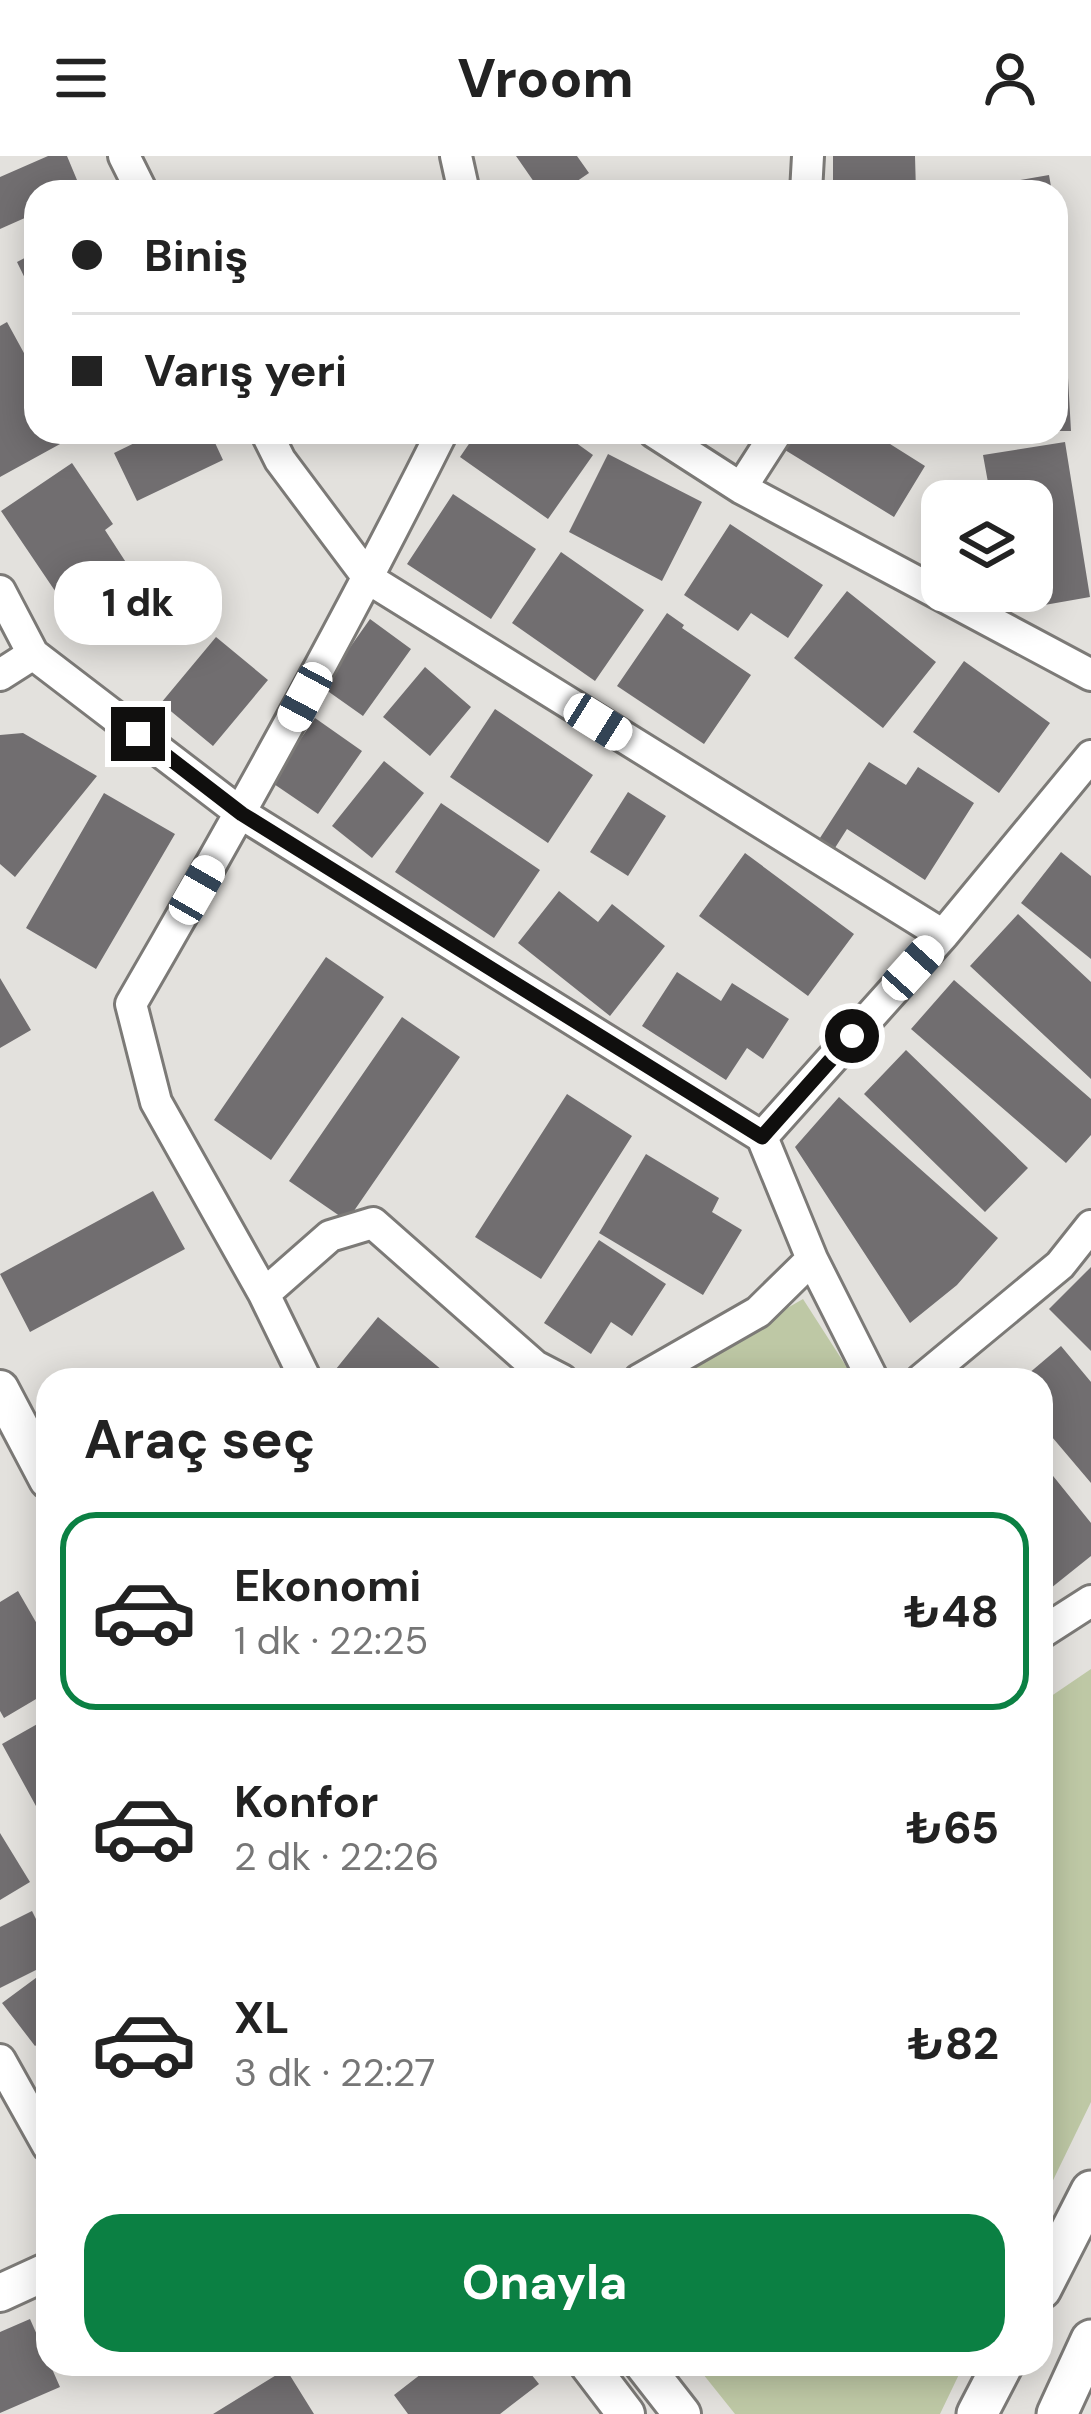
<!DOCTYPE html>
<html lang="tr">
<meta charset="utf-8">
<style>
body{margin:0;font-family:"DM Sans",sans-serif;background:#f2f2f2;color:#222;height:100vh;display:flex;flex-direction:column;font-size:45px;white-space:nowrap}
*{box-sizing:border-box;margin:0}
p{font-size:39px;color:#767676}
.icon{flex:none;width:66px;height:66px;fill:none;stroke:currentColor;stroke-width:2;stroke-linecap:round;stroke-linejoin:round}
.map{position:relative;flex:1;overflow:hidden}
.details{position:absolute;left:36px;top:1212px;width:1017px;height:1008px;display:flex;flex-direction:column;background:#fff;border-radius:36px;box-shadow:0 6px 30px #0003}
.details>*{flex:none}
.hud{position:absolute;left:24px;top:24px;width:1044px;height:264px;border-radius:36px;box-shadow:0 6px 30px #0003;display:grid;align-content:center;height:264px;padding:0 48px;background:#fff}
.fabs{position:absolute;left:921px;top:324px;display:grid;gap:24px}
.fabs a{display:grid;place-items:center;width:132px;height:132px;border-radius:24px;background:#fff;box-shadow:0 6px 30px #0003;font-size:60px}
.end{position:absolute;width:54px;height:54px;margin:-27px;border:15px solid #100f0e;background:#fff;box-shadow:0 0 0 6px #fff}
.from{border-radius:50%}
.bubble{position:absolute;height:84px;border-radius:36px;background:#fff;box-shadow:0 6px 30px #0003;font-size:39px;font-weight:800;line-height:84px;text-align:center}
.car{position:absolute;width:36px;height:72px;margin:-36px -18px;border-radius:15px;box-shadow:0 0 9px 3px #0007;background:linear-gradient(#fff 24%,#345 0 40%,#fff 0 76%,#345 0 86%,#fff 0)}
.hud b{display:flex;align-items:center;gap:42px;height:114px;font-size:45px}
.hud b+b{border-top:3px solid #e0e0e0}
.hud i{width:30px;height:30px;background:#222}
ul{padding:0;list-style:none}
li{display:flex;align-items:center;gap:36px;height:198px;margin:0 24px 18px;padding:0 24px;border:6px solid transparent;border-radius:36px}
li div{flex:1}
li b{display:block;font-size:45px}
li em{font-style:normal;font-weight:800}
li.active{border-color:#0b8043}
li>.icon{width:108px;height:108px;stroke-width:1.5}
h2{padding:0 48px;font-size:54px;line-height:144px}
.cta{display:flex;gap:24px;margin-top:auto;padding:24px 48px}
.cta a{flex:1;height:138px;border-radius:36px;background:#0b8043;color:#fff;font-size:48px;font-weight:800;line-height:138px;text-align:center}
header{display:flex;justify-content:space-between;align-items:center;height:156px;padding:0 48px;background:#fff;font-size:54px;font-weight:800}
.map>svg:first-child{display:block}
</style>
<header><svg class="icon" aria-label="menu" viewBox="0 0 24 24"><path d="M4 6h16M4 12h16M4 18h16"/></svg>Vroom<svg class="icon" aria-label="person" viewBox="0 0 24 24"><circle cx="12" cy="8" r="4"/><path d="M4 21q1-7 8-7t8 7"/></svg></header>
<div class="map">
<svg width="1091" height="2258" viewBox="0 0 1091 2258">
<rect width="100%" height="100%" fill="#e3e1dd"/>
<path fill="#bec8a5" d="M803 1143 855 1224H661Z
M1091 1513V1946L1041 2049V1547Z
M695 2208H964L940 2258H735Z"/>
<path fill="#716e70" d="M48 0H67L82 36H36V57L0 73V21Z
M516 0H577L589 17 561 36H541Z
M833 0H915L916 36H833Z
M1049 19 1052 36H1005L1003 27Z
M36 96V145L17 106Z
M1056 160H1065L1068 211 1056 212Z
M7 166 36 219V276H68L71 282 0 321V170Z
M1068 222 1071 275H1056V223Z
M157 276H210L223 304 137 345 114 297Z
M477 276H561L593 299 548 363 460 301Z
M796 276H871L925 310 894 361 785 294Z
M1065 286 1090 441 1016 454 1013 435H1032V345H968L967 336 989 332 983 299Z
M608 298 702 346 662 425 569 376Z
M72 307 113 368 105 374 138 425 76 466 1 355Z
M453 338 536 393 491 463 407 408Z
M730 368 823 429 788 482 751 457 738 475 684 439Z
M561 396 644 454 595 525 512 467Z
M847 435 936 506 883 572 794 502Z
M667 457 684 469 682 472 751 519 704 588 617 530Z
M370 463 411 493 363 560 322 531Z
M216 481 268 524 213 590 161 547Z
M964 505 1050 567 999 637 913 576Z
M425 511 471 551 430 600 383 561Z
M495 553 593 619 548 687 450 621Z
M315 562 362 595 318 658 271 626Z
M23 577 97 620 15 721 0 708V579Z
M384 605 424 637 372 702 332 670Z
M869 606 906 629 918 611 974 647 925 724 847 673 833 695 818 685Z
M628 636 666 660 628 720 590 696Z
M104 637 175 678 96 813 26 772Z
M441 647 540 714 494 782 395 716Z
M1061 696 1091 720V803L1021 747Z
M745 697 854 778 808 840 699 760Z
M559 735 598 766 612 748 665 790 610 860 518 787Z
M1018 758 1091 826V923L970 810Z
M326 801 384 841 271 1004 214 964Z
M677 816 721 845 732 827 789 863 763 903 747 892 726 924 642 870Z
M0 822 31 874 0 892Z
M954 824 1091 943V979L1066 1007 911 873Z
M402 861 460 901 347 1065 289 1025Z
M906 894 1028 1012 985 1056 864 938Z
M567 938 632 980 541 1123 475 1081Z
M839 941 998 1082 957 1129 910 1167 795 991Z
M646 998 719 1042 712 1056 742 1074 703 1139 599 1077Z
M153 1035 185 1093 30 1176 0 1118Z
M599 1084 666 1128 632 1180 611 1166 591 1198 544 1167Z
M1091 1111V1195L1049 1153Z
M378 1161 454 1224H349L336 1213Z
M1061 1190 1091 1226V1327L1041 1268V1224H1021Z
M1041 1305 1091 1367V1400L1041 1440Z
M18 1435 48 1487V1536L4 1562 0 1555V1446Z
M48 1562V1672L2 1588Z
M0 1677 30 1726 0 1744Z
M32 1755 48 1787V1808L0 1832V1771Z
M48 1813V1880L35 1890 2 1847Z
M30 2163 60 2231 0 2257V2176Z
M434 2208H523L539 2228 500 2258H408L394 2239Z
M286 2213 314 2258H213Z"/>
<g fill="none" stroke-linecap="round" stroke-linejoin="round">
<defs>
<path id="minor" d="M124 0 142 36
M456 0 464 36
M806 36 808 0
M266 276 280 304 369 423 943 779
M654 276 741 332 1091 519
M741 332 777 276
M0 435 33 498 242 658 762 981 812 1103 873 1224
M0 519 33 498
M762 981 943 779 1091 600
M264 1138 330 1080 373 1067 535 1210 562 1224
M306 1224 264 1138 156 946 131 848C240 660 345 470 442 276
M639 1224 758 1156 812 1103
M921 1224 1060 1109 1091 1070
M1041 1477 1091 1445
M0 1904 48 1990"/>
<path id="tertiary" d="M0 1233 48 1324
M0 2137 48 2115
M588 2208 626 2258
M643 2208 682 2258"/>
<path id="secondary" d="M1041 2133 1091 2035
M977 2258 1003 2208
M1057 2258 1091 2184"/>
</defs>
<use href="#minor" stroke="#7c7a77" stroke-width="36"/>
<use href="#tertiary" stroke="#7c7a77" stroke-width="42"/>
<use href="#secondary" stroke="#7c7a77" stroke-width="45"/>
<use href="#minor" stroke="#fff" stroke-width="30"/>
<use href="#tertiary" stroke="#fff" stroke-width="36"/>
<use href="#secondary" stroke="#fff" stroke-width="39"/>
</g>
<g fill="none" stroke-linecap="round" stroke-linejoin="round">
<path stroke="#100f0e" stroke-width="15" d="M138 578 242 658 762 981 852 880"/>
</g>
</svg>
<div class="fabs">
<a><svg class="icon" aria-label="layers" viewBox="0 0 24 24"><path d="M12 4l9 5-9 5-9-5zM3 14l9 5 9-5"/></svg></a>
</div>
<i class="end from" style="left:852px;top:880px"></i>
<i class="end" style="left:138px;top:578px"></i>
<div class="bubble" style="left:54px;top:405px;width:168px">1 dk</div>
<i class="car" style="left:305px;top:541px;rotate:208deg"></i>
<i class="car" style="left:598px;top:566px;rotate:122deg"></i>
<i class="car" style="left:197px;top:734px;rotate:30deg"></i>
<i class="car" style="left:913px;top:812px;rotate:42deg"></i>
<div class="hud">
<b><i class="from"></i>Biniş</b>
<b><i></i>Varış yeri</b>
</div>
<section class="details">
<h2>Araç seç</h2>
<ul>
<li class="active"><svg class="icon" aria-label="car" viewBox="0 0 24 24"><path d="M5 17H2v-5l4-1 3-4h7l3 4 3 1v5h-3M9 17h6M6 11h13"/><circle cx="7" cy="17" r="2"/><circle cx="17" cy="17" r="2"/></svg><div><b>Ekonomi</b><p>1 dk · 22:25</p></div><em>₺48</em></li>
<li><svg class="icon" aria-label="car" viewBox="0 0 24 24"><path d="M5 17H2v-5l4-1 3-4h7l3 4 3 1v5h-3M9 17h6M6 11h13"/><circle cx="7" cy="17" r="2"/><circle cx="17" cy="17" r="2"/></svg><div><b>Konfor</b><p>2 dk · 22:26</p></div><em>₺65</em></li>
<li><svg class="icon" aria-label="car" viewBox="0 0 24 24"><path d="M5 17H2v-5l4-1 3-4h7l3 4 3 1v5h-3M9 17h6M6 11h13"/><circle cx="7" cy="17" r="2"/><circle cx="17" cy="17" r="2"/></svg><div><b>XL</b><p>3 dk · 22:27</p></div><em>₺82</em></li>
</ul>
<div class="cta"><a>Onayla</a></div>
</section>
</div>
